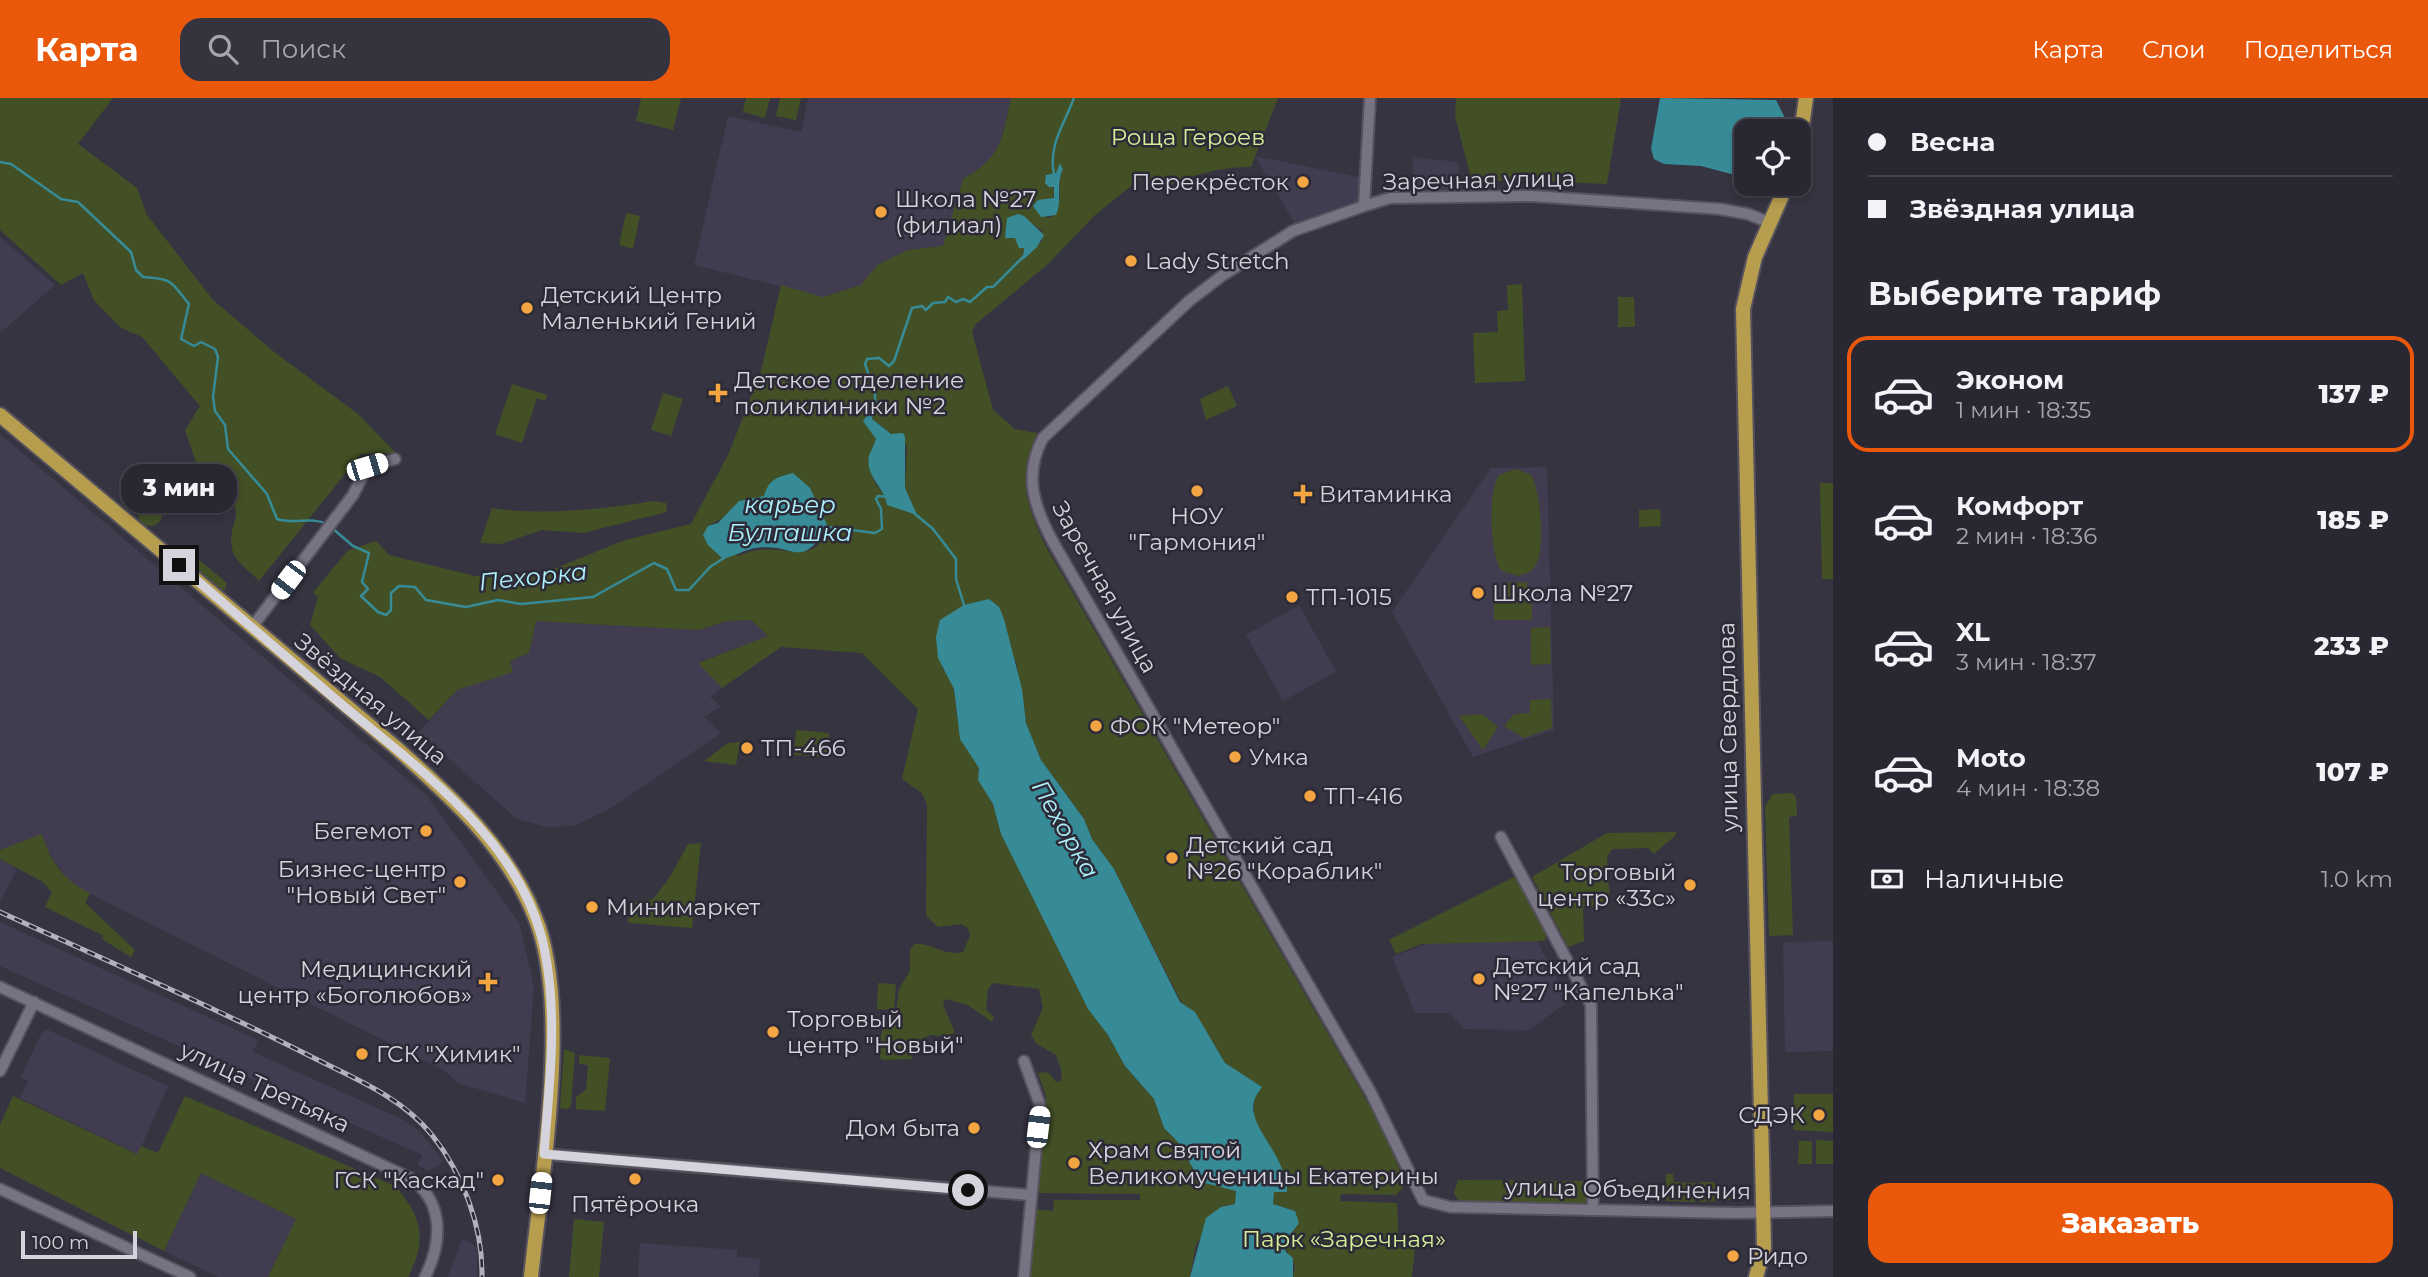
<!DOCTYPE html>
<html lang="ru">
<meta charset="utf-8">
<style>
body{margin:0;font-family:Montserrat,sans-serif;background:#35333e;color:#f1f3f6;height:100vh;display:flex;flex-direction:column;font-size:26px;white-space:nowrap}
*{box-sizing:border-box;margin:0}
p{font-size:23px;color:#a5a5ac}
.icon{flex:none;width:38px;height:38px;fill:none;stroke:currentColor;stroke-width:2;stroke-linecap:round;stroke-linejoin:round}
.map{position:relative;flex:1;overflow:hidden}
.sheet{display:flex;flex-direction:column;background:#292732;width:595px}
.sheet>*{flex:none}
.guide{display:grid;align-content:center;height:154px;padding:0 35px;background:#292732}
.controls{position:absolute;left:1734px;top:21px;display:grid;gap:14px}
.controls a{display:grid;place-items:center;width:77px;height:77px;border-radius:14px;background:#292732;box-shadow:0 4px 10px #0003,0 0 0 2px #45444d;font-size:35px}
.scale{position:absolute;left:21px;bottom:18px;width:116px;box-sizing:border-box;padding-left:7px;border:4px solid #d5d3dc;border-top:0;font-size:19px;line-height:24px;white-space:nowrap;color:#d5d3dc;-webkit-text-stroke:5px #2d2a37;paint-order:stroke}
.end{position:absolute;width:32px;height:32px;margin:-16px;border:9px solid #d5d3dc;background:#111;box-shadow:0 0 0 4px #111}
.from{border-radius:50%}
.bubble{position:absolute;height:49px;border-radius:21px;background:#292732;box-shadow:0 4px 10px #0003,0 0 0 2px #45444d;font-size:23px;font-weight:800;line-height:49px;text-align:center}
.car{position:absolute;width:21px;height:42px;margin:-21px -10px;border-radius:9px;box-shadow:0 0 5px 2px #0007;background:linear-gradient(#fff 24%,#345 0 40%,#fff 0 76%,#345 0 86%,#fff 0)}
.guide b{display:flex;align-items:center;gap:24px;height:66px;font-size:26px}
.guide b+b{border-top:2px solid #45444d}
.guide i{width:18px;height:18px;background:#f1f3f6}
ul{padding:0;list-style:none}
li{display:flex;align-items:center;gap:21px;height:116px;margin:0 14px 10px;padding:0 21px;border:4px solid transparent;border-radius:21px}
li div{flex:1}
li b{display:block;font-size:26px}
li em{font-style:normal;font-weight:800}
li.selected{border-color:#ea580c}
li>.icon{width:63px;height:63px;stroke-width:1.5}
h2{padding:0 35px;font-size:32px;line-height:84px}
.pay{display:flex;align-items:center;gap:18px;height:77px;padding:0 35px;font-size:26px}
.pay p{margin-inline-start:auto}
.button{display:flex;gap:14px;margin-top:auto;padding:14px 35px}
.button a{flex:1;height:80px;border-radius:21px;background:#ea580c;color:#fff;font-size:28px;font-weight:800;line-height:80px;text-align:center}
header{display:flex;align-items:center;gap:42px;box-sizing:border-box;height:98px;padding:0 35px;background:#ea580c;color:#fff}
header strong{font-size:33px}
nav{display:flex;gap:38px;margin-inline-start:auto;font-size:24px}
.search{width:490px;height:63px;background:#35333e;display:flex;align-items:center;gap:18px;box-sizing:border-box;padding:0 24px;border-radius:21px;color:#a5a5ac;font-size:26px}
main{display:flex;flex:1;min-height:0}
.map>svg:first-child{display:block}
</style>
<header>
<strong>Карта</strong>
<div class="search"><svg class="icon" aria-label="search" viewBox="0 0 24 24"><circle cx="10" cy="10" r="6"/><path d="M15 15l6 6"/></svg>Поиск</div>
<nav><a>Карта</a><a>Слои</a><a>Поделиться</a></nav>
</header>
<main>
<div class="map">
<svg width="1833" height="1179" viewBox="0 0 1833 1179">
<rect width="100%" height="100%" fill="#373442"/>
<path fill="#413c50" d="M808 0H1011L1000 46 987 68 963 81 943 148 908 152 878 167 861 187 823 199 694 167 728 18 801 34Z
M1255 58 1362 80 1361 104 1295 126Z
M1413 59 1458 64 1463 95 1413 96Z
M0 139 55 187 0 235Z
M0 336 427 698 519 824 534 889 525 1005 458 985 445 973 70 786 46 750 41 737 0 752Z
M1547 369 1554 632 1473 659 1392 514 1491 370Z
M1299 507 1336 574 1283 603 1246 537Z
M751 522 769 538 699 564 722 590 710 599 721 608 704 619 721 635 613 709 576 727 550 730 517 721 419 634 457 592 512 574 510 563 529 555 536 523 699 532 727 523Z
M0 761 17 771 0 804Z
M0 824 258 942 253 954 404 1022 421 1035 444 1064 429 1073 418 1067 422 1057 0 868Z
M1537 843 1569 903 1529 932 1465 931 1449 915H1415L1392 859 1431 844Z
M1833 843V953L1785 954 1783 844Z
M48 932 168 988 138 1056 20 1000 28 983 21 979 42 934Z
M201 1075 296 1121 268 1179H218L164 1153Z
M462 1141 477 1149V1179H448Z
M640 1145 737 1152V1159L760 1161 759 1179H638Z"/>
<path fill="#435026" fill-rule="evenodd" d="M0 0H113L78 46 137 90 147 117 213 202 273 253 358 316 396 355 361 356 259 483C252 475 236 464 233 454 224 423 253 419 219 387L205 390 185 332 200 308 142 239 121 230 94 202 83 175 61 187 0 132Z
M641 0H681L673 32 636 23Z
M746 0H770L765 20 743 14Z
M780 0H801L796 22 776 18Z
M1011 0H1278L1251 69C1219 69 1188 77 1160 92L1145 77 1095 117 1047 167 976 226 972 234 993 312 1015 331 1037 335C1018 382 1024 402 1045 447L1379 1024 1406 1086 1396 1097 1341 1096 1340 1103 1397 1105 1399 1150H1415L1412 1179H1293L1295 1168 1283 1146 1295 1113 1273 1106 1261 1033 1254 1020V1000L1259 994 1252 985 1225 965 1195 915 1181 904 1114 771 1092 741 1084 721 1041 662 1026 625 1016 564 978 505 964 507 942 570C958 586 954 604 958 624 961 643 970 654 979 670L978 682 993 706 1001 736 1088 910 1108 937 1125 968 1154 1001 1164 1030 1177 1043 1201 1084 1236 1092 1235 1106 1221 1109 1196 1147 1190 1179H1029L1034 1111 1053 1113 1054 1102H1140V1096L1038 1095 1046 998 1038 975 1048 974 1056 984 1061 983 1062 974 1056 957 1036 945 1031 937 1043 910 1039 891 993 885 988 891 986 912 994 919 992 924 968 907 945 901 943 907 955 934 948 939 931 937 919 942 911 961 882 962 876 953 886 921 896 914 899 891 910 873V852L914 846C931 844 944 859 963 854L970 838 968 830 961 826 938 829 926 818 927 706 922 695 902 681 918 611 862 555 781 549 722 590 698 565 768 538 751 522 727 523 699 532 536 523 529 555 510 563 513 574 457 592 429 622 380 579 340 560 310 527 318 499 313 495 347 453 376 443 389 457 475 478 539 477 625 442 691 426 729 355 761 273 781 187 823 199 861 187 877 167 908 152 943 148 963 81C1003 58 1001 43 1011 0ZM1060 66 1063 71 1059 79 1060 99 1055 117 1048 120 1033 108 1038 102 1052 103 1055 92 1052 88ZM1018 116 1042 133V143L1023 161 1024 150 1015 140ZM875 307 872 321 907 348 905 390 916 417C880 394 861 387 876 341L868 329ZM765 398 828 429C825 434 821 444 817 448 798 463 769 442 738 458L708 428Z
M1456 0H1621L1607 86 1514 82 1472 84 1455 18Z
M626 115 640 118 633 151 619 147Z
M1522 186 1525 283 1475 285 1473 235 1498 234 1497 213 1508 212 1507 187Z
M1618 199H1634L1635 229H1618Z
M512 286 547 297 545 303 537 300 522 345 495 336Z
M1228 288 1237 308 1206 322 1200 301Z
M663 295 683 301 671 338 651 332Z
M1515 371 1530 376C1541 389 1545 452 1536 467 1532 474 1526 476 1518 478L1502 473C1489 458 1488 392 1499 377Z
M1820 385H1833V481H1822Z
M654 403 666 405 667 414 583 435 542 432 501 446 480 445 492 410C545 418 602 411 654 403Z
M138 416a12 12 0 1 1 24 0a12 12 0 1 1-24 0Z
M1660 411 1661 428 1639 429V412Z
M184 449 227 485 225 492 220 493 178 457 177 452Z
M1527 484V497L1501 498V485Z
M1494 502H1532V522H1494Z
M1550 529 1551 566 1531 567V530Z
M1551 601 1552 630 1524 640 1504 628 1514 616 1530 615V602Z
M1482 616 1498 629 1483 652 1459 618Z
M796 632 829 635 828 659 794 657Z
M740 644 736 667 704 663 728 645Z
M1792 695 1796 699 1797 718 1789 719 1793 837 1769 838 1765 708 1773 696Z
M1676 734V737L1654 756 1648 750 1613 751 1607 758 1610 808 1583 809 1584 843 1568 849 1532 779 1607 735Z
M42 736C50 763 64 783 90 795L85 805 135 852 131 859 102 841 104 838 45 809 52 794 43 784 0 761V752Z
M701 745 692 830 628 825 629 806 653 801 670 779 688 746Z
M1516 778 1546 836 1545 843 1421 846 1396 856 1389 842Z
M878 885 896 886 894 912 877 911Z
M564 951 575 955 571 1008 567 1011 560 1010Z
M579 957 610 960 605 1013 576 1011V999L586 991 588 967 579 966Z
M1794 996H1833V1034L1793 1032Z
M13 998 137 1056 141 1048 158 1055 185 998 395 1088C423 1119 427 1143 408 1179H268L296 1121 201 1075 164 1153 0 1070V1027Z
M1816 1042 1833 1043V1066H1816Z
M1799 1043H1812V1066H1798Z
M1666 1076H1673L1674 1084 1696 1085 1695 1104 1666 1103Z
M1458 1082 1583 1083 1587 1086V1104L1582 1107 1468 1106 1457 1101 1454 1095Z
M1699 1084H1713L1731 1102 1699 1104Z
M574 1121 604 1124 599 1179H569Z"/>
<path fill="#378b97" d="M1660 0 1776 2 1786 22V33H1746V80L1701 68 1664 66 1654 61 1651 51Z
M1060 65 1063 71C1055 87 1063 102 1056 117L1041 119 1033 108 1038 102 1054 100V89H1049L1045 85 1046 77 1056 75Z
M1018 116 1024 118 1044 137 1037 149 1023 162 1024 150H1019L1015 140H1005L1007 120Z
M875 306 872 321 891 336 903 335 905 339V390L917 417 887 407C885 389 865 379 869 358 871 353 874 347 876 341L863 323Z
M793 375 810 390 828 429C798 474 796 444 755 450 745 452 734 458 723 461L708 447 703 437 708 428 718 425 739 403 764 398C769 381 777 379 793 375Z
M989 501 999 509 1004 521 1022 591 1026 625 1041 662 1084 721 1092 741 1114 771 1180 904 1195 914 1225 965 1262 989C1259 994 1255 998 1254 1003 1247 1029 1287 1057 1287 1094H1274L1273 1106 1295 1113 1299 1125 1283 1146 1286 1154 1293 1160V1179H1190L1206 1120 1221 1109 1235 1106 1236 1093 1201 1084 1177 1043 1164 1030 1154 1001 1125 968 1108 937 1088 911 1001 736 993 706 978 682 979 670 960 641 954 591 938 560 936 539 940 522 964 507Z"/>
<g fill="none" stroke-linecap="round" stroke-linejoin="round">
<path stroke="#378b97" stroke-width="2.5" d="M0 64 11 66 61 101 78 104 131 154 136 172 143 179C174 181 170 183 189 206L181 241 194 248 201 244 215 251 218 259 213 299 215 313 225 327 228 351 267 396 277 421C296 427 310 418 327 426
M1054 76C1048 47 1064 27 1074 0
M875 308V295L865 266 867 261 879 260 889 268 894 263 912 210 922 208 926 212 933 205 945 204 948 199 956 204 963 201 970 204 987 189H993L1025 157
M914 415 933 431 956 461V481L964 507
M828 429 875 435 882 431 881 411 876 401 878 398 889 399
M332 430 353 448 369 455 362 484 368 491 361 498 378 514 386 517 391 512V495L399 488 415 489 426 502 466 509 498 502 521 506 593 499 654 465 667 471 676 492H689L710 469 724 460"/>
<defs>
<path id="minor" d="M1364 108 1370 0
M1768 124 1748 116 1720 111 1532 98 1390 100 1364 108 1293 133 1223 177 1189 203 1043 340C1023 377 1034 409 1053 444L1371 995 1423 1102 1450 1109 1736 1115 1833 1113
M252 529 353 397 367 369 395 361
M1501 739 1591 907 1593 1112
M0 889 410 1080C445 1104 442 1145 425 1179
M1024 963 1040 1007 1024 1179
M0 973 34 904
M543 1056 1030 1097
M0 1091 190 1179"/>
<path id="major" d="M1799 50 1806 0
M0 317 394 648C449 697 507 748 535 819 572 909 541 1081 531 1179
M1756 1179 1764 1150 1743 211 1755 159 1787 86"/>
</defs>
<use href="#minor" stroke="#55525e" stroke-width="14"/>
<use href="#major" stroke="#55525e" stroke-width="18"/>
<use href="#minor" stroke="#777383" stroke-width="10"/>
<use href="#major" stroke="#b79d4e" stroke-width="14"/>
<defs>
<path id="rail" d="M0 814C103 861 207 906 308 957 351 979 401 998 432 1037 463 1076 483 1129 482 1179"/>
</defs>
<use href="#rail" stroke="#b3b1bb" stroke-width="5"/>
<use href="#rail" stroke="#2d2a37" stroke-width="2.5" stroke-dasharray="8" stroke-linecap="butt"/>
</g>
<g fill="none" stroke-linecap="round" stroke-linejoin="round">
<path stroke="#d5d3dc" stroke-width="9" d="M179 467C233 513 286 559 340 605 420 672 524 744 545 854 558 921 549 989 544 1056L968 1092"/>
</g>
<g fill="#f2a541" stroke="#2d2a37" stroke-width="2.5">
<circle cx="1303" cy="84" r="7"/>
<circle cx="881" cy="114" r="7"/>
<circle cx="1131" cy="163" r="7"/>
<circle cx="527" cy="210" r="7"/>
<path d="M714.5 284.5h7v7h7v7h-7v7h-7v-7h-7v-7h7z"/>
<circle cx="1197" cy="393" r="7"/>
<path d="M1299.5 385.5h7v7h7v7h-7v7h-7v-7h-7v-7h7z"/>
<circle cx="1478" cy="495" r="7"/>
<circle cx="1292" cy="499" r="7"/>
<circle cx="1096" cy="628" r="7"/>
<circle cx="747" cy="650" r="7"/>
<circle cx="1235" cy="659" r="7"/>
<circle cx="1310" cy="698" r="7"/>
<circle cx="426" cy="733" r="7"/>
<circle cx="1172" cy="760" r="7"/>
<circle cx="460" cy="784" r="7"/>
<circle cx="1690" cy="787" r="7"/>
<circle cx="592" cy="809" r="7"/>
<circle cx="1479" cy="881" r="7"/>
<path d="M484.5 873.5h7v7h7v7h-7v7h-7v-7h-7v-7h7z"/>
<circle cx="773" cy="934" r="7"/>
<circle cx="362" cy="956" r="7"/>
<circle cx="1819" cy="1017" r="7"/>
<circle cx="974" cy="1030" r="7"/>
<circle cx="1074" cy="1065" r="7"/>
<circle cx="635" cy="1081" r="7"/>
<circle cx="498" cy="1082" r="7"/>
<circle cx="1733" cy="1158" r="7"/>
</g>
<g text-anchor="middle" stroke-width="5" stroke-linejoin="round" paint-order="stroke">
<g font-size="23" fill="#d4ef9a" stroke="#2d2a37">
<text x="1188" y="47">Роща Героев</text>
<text x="1344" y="1149">Парк «Заречная»</text>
</g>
<g font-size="23" fill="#d5d3dc" stroke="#2d2a37">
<text transform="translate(1479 82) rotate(-1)" y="8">Заречная улица</text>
<text transform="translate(1105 489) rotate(61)" y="8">Заречная улица</text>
<text transform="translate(371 601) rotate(40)" y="8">Звёздная улица</text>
<text transform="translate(1728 629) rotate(-91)" y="8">улица Свердлова</text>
<text transform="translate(265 989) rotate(25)" y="8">улица Третьяка</text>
<text transform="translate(1628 1091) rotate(1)" y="8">улица Объединения</text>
</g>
<g font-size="23" fill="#d5d3dc" stroke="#2d2a37" text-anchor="start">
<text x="1289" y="92" text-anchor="end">Перекрёсток</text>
<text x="895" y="109">Школа №27<tspan x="895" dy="26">(филиал)</tspan></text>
<text x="1145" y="171">Lady Stretch</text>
<text x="541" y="205">Детский Центр<tspan x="541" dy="26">Маленький Гений</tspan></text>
<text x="734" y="290">Детское отделение<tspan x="734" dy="26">поликлиники №2</tspan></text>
<text x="1319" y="404">Витаминка</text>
<text x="1197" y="426" text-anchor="middle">НОУ<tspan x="1197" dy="26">"Гармония"</tspan></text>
<text x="1492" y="503">Школа №27</text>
<text x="1306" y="507">ТП-1015</text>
<text x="1110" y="636">ФОК "Метеор"</text>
<text x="761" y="658">ТП-466</text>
<text x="1249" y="667">Умка</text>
<text x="1324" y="706">ТП-416</text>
<text x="412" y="741" text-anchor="end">Бегемот</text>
<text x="1186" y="755">Детский сад<tspan x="1186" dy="26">№26 "Кораблик"</tspan></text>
<text x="446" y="779" text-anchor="end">Бизнес-центр<tspan x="446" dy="26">"Новый Свет"</tspan></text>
<text x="1676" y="782" text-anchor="end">Торговый<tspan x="1676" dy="26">центр «33с»</tspan></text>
<text x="606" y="817">Минимаркет</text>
<text x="1493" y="876">Детский сад<tspan x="1493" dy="26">№27 "Капелька"</tspan></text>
<text x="472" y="879" text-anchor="end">Медицинский<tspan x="472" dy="26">центр «Боголюбов»</tspan></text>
<text x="787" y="929">Торговый<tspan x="787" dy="26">центр "Новый"</tspan></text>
<text x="376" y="964">ГСК "Химик"</text>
<text x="1805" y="1025" text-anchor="end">СДЭК</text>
<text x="960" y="1038" text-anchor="end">Дом быта</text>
<text x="1088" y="1060">Храм Святой<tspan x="1088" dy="26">Великомученицы Екатерины</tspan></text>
<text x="484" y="1090" text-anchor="end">ГСК "Каскад"</text>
<text x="635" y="1114" text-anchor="middle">Пятёрочка</text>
<text x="1747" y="1166">Ридо</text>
</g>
<g font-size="24" font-style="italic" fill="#aef0fb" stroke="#2d2a37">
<text x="790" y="415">карьер<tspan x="790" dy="28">Булгашка</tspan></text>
<text transform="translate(533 479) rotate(-6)" y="8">Пехорка</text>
<text transform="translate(1065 731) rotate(60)" y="8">Пехорка</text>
</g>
</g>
</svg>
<div class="controls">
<a><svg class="icon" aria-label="locate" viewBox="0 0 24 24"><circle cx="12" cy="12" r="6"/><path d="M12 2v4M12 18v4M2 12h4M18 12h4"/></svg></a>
</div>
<div class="scale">100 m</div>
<i class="end from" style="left:968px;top:1092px"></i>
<i class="end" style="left:179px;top:467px"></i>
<div class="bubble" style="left:121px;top:366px;width:116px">3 мин</div>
<i class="car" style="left:367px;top:369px;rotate:73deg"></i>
<i class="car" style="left:288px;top:482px;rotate:217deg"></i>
<i class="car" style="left:1038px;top:1029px;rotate:7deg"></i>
<i class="car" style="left:540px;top:1095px;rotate:6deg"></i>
</div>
<section class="sheet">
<div class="guide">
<b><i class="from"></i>Весна</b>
<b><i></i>Звёздная улица</b>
</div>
<h2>Выберите тариф</h2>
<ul>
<li class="selected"><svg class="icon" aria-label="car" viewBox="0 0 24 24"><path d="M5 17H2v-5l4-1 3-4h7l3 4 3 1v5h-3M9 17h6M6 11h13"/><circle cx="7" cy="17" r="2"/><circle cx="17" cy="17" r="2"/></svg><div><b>Эконом</b><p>1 мин · 18:35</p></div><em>137 ₽</em></li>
<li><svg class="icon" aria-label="car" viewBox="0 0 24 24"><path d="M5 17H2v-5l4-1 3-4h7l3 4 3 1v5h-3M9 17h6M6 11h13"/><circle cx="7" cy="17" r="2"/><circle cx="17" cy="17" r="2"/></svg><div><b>Комфорт</b><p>2 мин · 18:36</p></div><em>185 ₽</em></li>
<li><svg class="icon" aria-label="car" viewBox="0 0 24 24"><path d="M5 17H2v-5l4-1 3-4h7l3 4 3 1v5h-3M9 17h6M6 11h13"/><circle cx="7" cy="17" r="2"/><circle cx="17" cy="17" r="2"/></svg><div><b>XL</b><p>3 мин · 18:37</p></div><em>233 ₽</em></li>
<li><svg class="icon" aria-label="car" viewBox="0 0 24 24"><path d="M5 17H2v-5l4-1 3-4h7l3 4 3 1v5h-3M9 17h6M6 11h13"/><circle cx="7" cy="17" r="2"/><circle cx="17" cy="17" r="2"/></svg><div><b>Moto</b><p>4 мин · 18:38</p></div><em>107 ₽</em></li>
</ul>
<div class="pay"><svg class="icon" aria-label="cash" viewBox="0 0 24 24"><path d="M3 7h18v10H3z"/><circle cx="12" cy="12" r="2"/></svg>Наличные<p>1.0 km</p></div>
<div class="button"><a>Заказать</a></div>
</section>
</main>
